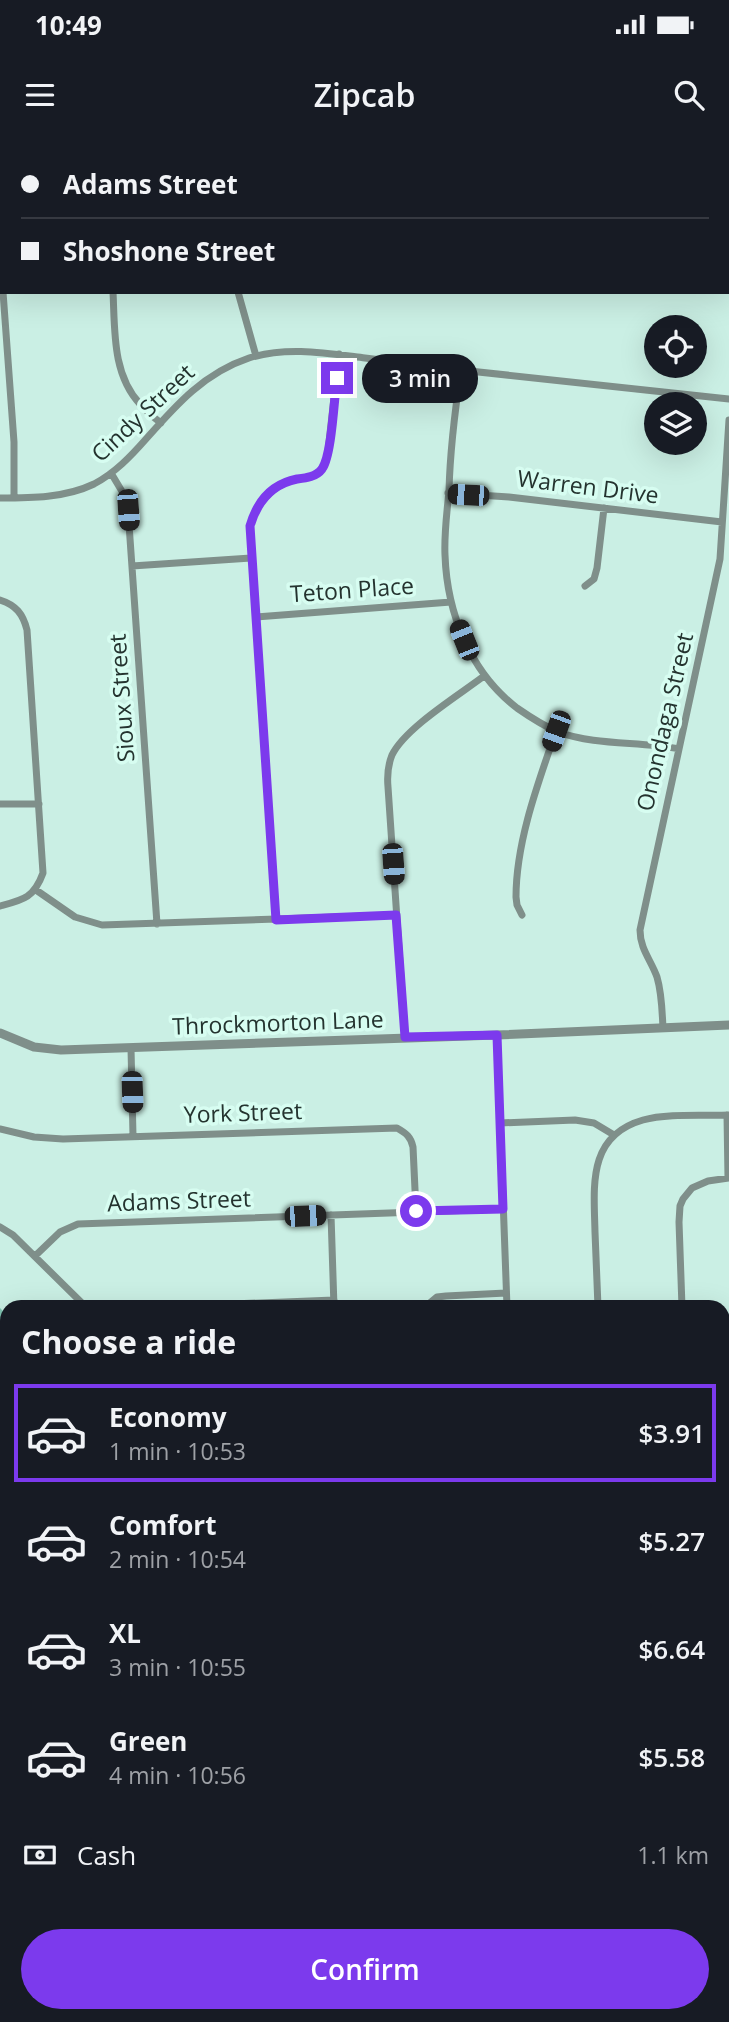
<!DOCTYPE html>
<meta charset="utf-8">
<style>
body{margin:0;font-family:"Open Sans",sans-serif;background:#20242c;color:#f1f3f6;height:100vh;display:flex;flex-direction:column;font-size:26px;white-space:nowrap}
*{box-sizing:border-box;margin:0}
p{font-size:23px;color:#9ea1a6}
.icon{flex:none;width:38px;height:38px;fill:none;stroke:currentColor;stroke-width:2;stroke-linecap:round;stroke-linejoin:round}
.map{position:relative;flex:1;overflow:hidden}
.side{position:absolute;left:0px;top:1160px;width:730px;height:723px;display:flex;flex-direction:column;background:#171b24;border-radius:21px 21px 0 0;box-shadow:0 7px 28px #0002}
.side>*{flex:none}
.banner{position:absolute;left:0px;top:0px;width:730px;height:154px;box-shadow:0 7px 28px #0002;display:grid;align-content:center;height:154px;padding:0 21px;background:#171b24}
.buttons{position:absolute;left:644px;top:175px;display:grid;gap:14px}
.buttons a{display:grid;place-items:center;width:63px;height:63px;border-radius:50%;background:#171b24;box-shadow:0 7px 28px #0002;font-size:35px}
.end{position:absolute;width:32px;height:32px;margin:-16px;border:9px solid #7c3aed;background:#fff;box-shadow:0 0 0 4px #fff}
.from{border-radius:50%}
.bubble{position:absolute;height:49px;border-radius:24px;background:#171b24;box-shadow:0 7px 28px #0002;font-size:23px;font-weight:600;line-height:49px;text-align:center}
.car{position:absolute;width:21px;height:42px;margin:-21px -10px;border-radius:9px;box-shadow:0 0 5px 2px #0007;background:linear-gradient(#222 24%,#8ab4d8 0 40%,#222 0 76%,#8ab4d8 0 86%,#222 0)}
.banner b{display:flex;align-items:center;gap:24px;height:66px;font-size:26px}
.banner b+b{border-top:2px solid #363941}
.banner i{width:18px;height:18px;background:#f1f3f6}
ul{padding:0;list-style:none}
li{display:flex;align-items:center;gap:21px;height:98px;margin:0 14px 10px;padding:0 7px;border:4px solid transparent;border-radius:0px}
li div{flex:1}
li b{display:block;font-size:26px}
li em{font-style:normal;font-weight:600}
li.selected{border-color:#7c3aed}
li>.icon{width:63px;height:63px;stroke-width:1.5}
h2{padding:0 21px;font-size:32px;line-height:84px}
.pay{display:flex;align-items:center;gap:18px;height:77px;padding:0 21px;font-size:26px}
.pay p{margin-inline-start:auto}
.action{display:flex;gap:14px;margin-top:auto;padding:14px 21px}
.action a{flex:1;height:80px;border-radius:42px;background:#7c3aed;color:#fff;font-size:28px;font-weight:600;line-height:80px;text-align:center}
.status{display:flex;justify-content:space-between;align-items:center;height:49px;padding:0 35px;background:#171b24;direction:ltr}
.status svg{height:19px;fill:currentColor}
header{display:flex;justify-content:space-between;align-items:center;height:91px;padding:0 21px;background:#171b24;font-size:32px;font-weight:600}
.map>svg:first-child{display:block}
</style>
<div class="status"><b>10:49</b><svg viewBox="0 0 49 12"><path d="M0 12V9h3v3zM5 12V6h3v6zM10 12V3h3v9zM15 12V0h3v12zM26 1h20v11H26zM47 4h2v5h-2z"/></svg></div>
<header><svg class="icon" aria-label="menu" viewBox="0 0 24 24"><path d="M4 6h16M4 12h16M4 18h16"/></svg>Zipcab<svg class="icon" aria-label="search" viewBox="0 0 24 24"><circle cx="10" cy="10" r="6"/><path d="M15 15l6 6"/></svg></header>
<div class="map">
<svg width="729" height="1882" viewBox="0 0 729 1882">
<rect width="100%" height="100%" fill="#caefe4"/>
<path fill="#7ec2b0" d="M0 1168 7 1175V1618L0 1597Z
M723 1591H729V1882H241L234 1876H723Z
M7 1619V1707L0 1709V1622Z"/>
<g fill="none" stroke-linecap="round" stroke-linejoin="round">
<path stroke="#7f8f8a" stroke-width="7" d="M490 2 491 0
M0 112 2 136
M3 152 14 302V358
M113 152C115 190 112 234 140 264 146 271 153 277 161 283
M238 152 256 216
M461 230C455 270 450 310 449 351 447 372 444 393 445 415 447 473 470 532 517 568 530 577 544 586 558 592 597 606 639 601 679 609
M111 333 123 353 128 370 157 784
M448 353 509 357 722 382
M0 358C31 358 65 358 94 344 115 333 131 316 146 299 176 265 204 233 249 218 287 206 326 213 365 218 396 222 428 226 460 230 549 240 639 249 729 259
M132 426 251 418
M585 446 594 439 597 428 604 368
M0 460C16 465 23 474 27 490L43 733C34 758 23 760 0 766
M256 477 451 462
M0 664H39
M36 750 75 777 102 785 396 775
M522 775 517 765 516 757C516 702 538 643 556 591
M276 780 250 386C257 364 270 346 294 340 303 338 313 338 320 331 326 326 327 318 328 311L339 214
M663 888C662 871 662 854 657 837 651 820 640 809 640 790L720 419 729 280
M497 895 507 1167
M405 897 388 647C387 636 388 625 392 615 405 588 459 555 484 536
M131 908 133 996
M727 975 728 1038
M500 983 575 980 594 983 614 995
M0 989 34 997 63 999 397 988C406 993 411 997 413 1007L416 1071
M331 1075 334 1167
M0 1087 13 1095 86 1167
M35 1116 60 1092 78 1084 503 1069
M159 1167 334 1160
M425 1167 437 1157 446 1156 506 1153
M598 1167C597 1142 596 1117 595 1092 594 1046 587 996 643 980 667 973 704 976 729 975
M682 1167 679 1082 680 1066 683 1059 692 1048 708 1041 729 1038
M723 1340 729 1339
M723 1426H729
M723 1514H729
M0 1765 7 1771
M728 1839 729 1840
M139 1876 146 1882"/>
<path stroke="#7f8f8a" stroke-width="9" d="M0 893 34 907 61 910 497 895 729 885"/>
<path stroke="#4f665f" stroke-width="10" d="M425 0 432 2
M728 49H729"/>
</g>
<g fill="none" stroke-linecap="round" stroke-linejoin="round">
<path stroke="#7c3aed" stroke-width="9" d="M337 238C334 258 332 315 322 329 316 337 306 338 297 339 272 344 257 362 250 386L276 780 396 775 405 897 497 895 503 1069 416 1071"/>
</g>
<g text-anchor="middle" stroke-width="7" stroke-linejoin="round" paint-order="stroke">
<g font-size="23" fill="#24332f" stroke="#d7fdf1">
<text transform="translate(143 273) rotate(-43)" y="8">Cindy Street</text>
<text transform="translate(588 347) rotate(7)" y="8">Warren Drive</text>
<text transform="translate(352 450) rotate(-4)" y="8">Teton Place</text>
<text transform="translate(122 558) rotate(-94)" y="8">Sioux Street</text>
<text transform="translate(665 582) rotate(-77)" y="8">Onondaga Street</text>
<text transform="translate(278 883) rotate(-2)" y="8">Throckmorton Lane</text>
<text transform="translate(243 973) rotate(-2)" y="8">York Street</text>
<text transform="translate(179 1061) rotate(-2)" y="8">Adams Street</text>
</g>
</g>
</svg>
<div class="buttons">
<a><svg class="icon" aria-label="locate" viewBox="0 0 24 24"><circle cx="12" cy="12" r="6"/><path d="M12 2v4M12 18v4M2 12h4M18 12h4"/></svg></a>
<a><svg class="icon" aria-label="layers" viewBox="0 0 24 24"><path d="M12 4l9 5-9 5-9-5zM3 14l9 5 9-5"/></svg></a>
</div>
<i class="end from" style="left:416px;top:1071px"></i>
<i class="end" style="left:337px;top:238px"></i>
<div class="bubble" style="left:362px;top:214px;width:116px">3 min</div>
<i class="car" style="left:468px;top:355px;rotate:273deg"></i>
<i class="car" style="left:128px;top:370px;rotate:176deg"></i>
<i class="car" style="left:464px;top:500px;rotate:338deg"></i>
<i class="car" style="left:556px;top:591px;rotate:200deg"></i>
<i class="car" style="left:393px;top:724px;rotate:176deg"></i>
<i class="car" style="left:132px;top:952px;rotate:178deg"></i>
<i class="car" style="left:305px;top:1076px;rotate:88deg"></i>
<div class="banner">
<b><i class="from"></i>Adams Street</b>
<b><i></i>Shoshone Street</b>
</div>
<section class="side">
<h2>Choose a ride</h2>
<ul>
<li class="selected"><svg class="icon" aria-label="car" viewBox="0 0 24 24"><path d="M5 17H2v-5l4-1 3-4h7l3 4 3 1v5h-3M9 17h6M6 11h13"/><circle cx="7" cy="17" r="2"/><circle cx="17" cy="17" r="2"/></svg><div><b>Economy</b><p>1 min · 10:53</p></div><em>$3.91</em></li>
<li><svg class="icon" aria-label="car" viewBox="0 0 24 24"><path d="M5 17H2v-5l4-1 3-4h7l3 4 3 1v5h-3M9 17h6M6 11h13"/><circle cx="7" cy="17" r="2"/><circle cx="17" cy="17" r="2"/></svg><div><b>Comfort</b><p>2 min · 10:54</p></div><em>$5.27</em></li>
<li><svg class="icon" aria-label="car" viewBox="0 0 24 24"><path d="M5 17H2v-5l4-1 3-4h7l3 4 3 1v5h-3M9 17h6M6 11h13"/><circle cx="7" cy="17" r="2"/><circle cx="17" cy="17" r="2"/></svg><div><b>XL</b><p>3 min · 10:55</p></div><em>$6.64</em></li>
<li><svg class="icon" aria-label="car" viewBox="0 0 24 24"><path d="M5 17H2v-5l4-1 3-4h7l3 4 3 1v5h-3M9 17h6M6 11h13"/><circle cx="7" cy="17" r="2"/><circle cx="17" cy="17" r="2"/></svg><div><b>Green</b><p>4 min · 10:56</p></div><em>$5.58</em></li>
</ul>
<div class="pay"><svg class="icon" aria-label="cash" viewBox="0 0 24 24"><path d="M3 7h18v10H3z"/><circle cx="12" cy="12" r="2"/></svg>Cash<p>1.1 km</p></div>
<div class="action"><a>Confirm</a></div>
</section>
</div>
